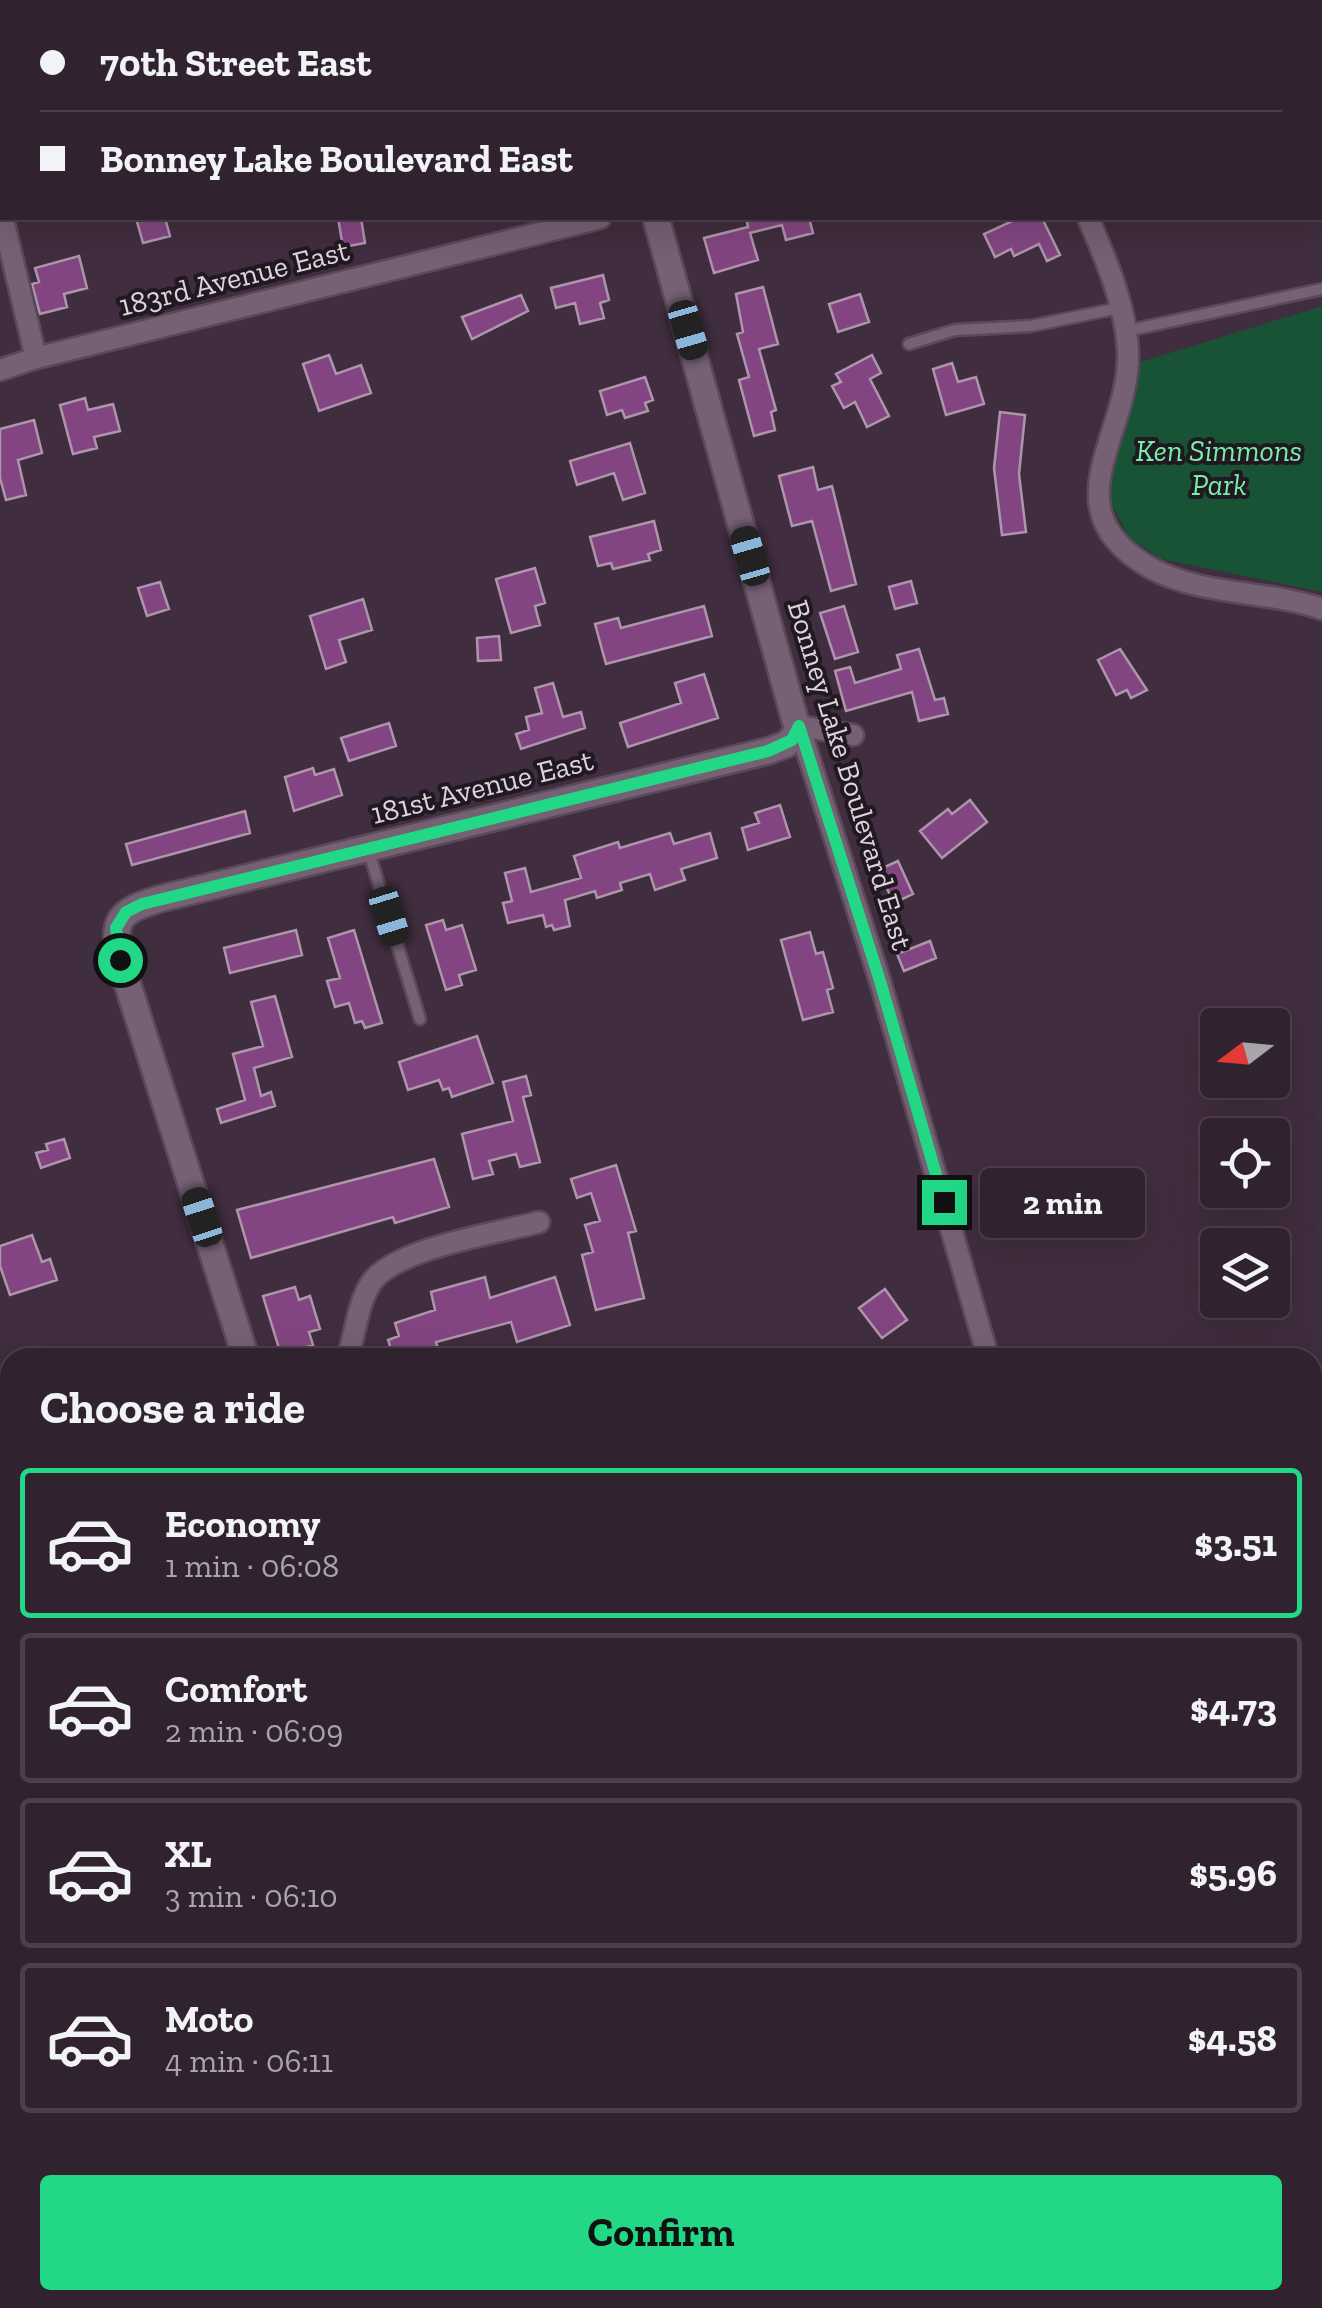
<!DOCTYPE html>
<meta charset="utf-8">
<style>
body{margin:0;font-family:"Zilla Slab",serif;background:#3c2f3b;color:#f1f3f6;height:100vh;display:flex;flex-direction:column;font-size:38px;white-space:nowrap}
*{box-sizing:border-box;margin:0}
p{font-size:32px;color:#a8a4aa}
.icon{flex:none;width:55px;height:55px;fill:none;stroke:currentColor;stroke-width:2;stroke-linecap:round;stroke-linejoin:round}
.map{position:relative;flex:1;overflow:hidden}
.panel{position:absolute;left:0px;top:1348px;width:1322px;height:962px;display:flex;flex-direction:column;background:#30222f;border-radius:30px 30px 0 0;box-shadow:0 10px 40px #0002,0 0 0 2px #4b3f4b}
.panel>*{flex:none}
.banner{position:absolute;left:0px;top:0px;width:1322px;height:220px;box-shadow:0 10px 40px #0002,0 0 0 2px #4b3f4b;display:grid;align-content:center;height:220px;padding:0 40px;background:#30222f}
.needle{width:65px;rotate:254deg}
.controls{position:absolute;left:1200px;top:1008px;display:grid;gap:20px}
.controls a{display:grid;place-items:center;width:90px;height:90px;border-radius:10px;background:#30222f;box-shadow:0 10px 40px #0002,0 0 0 2px #4b3f4b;font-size:50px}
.end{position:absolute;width:45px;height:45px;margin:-22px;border:12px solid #22d887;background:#111;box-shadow:0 0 0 5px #111}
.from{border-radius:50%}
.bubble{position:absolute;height:70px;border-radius:10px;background:#30222f;box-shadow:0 10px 40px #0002,0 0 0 2px #4b3f4b;font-size:32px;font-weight:700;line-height:70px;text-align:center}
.car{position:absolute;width:30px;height:60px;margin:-30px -15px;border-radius:12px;box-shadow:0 0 8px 2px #0007;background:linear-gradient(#222 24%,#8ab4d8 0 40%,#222 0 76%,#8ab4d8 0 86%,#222 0)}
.banner b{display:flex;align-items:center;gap:35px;height:95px;font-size:38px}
.banner b+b{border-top:2px solid #4b3f4b}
.banner i{width:25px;height:25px;background:#f1f3f6}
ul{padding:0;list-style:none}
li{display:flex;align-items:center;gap:30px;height:150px;margin:0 20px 15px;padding:0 20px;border:5px solid #4b3f4b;border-radius:10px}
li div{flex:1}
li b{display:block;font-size:38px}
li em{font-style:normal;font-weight:700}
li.selected{border-color:#22d887}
li>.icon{width:90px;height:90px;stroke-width:1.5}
h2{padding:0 40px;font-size:45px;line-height:120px}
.button{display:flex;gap:20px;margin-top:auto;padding:20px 40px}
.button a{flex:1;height:115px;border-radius:10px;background:#22d887;color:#111;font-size:40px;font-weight:700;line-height:115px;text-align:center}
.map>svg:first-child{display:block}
</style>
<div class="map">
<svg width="1322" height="2308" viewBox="0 0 1322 2308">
<rect width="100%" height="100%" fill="#402d3f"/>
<path fill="#175334" d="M1322 306V592L1161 559 1129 537 1111 503 1109 478 1129 417 1137 363Z"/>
<path fill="#834581" stroke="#ad96ab" stroke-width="2.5" d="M136 218H165L170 236 143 243Z
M338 218H361L365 243 343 247Z
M746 218H809L813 233 786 240 782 225 750 233 758 260 714 273 704 238 748 227Z
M1019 218H1042L1060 255 1047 261 1039 244 1014 256 1011 249 995 257 984 234Z
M79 256 87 288 64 294 67 307 40 314 32 284 39 282 35 268Z
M603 275 609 300 600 303 604 318 580 324 575 303 556 308 551 288Z
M763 287 778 344 759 349 776 410 771 412 775 430 754 436 739 380 749 377 737 334 743 332 736 294Z
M860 294 869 322 838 332 829 304Z
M521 295 528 311 472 339 462 317Z
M329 355 336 374 361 365 371 393 319 411 303 364Z
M872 355 881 373 870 379 889 416 867 427 855 402 844 408 832 386 841 382 836 374Z
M952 363 958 382 976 377 984 404 946 415 933 369Z
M645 377 653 400 645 403 648 411 625 418 622 410 607 415 600 391Z
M85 398 88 410 113 404 120 431 94 437 97 448 73 454 60 405Z
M1000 412 1025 415 1019 474 1026 532 1002 535 994 468Z
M34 420 42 453 18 460 26 495 6 500 0 478V429Z
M630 443 645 493 623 500 614 473 577 485 570 461Z
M813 467 818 490 832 486 856 584 831 591 812 521 792 526 779 476Z
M654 521 661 550 648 554 650 560 613 569 611 563 598 566 590 537Z
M535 568 545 603 535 606 540 625 511 633 496 579Z
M911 581 917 603 895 609 889 587Z
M160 582 169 609 147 616 138 588Z
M363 599 372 630 339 640 346 662 326 669 310 616Z
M704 606 712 636 606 664 595 624 618 618 621 628Z
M844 606 858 652 835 659 820 613Z
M499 636 501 660 478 661 477 638Z
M919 649 935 700 944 698 948 714 919 721 912 692 846 711 835 671 850 667 855 683 901 669 897 655Z
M1120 649 1147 690 1131 698 1127 690 1116 695 1098 660Z
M704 674 718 718 628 747 620 723 681 703 675 683Z
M553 683 563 717 581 712 585 728 521 749 516 734 529 730 526 717 542 713 535 688Z
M389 723 396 746 349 761 341 738Z
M313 768 315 775 334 769 342 795 294 811 285 777Z
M970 800 987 822 942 858 920 831 948 809 952 814Z
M780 805 790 837 748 850 742 828 759 823 755 813Z
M245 811 250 833 132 865 126 844Z
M670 833 674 844 710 833 717 858 681 869 685 880 655 890 650 874 620 883 622 890 597 898 595 891 565 900 570 926 554 930 552 925 546 927 543 915 508 923 503 903 512 901 505 873 525 868 531 892 581 878 574 856 618 842 620 848Z
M898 861 913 894 894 903 878 870Z
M443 920 446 930 462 925 476 970 459 975 462 985 446 990 426 925Z
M296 930 302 955 230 973 224 948Z
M354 930 382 1023 365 1028 362 1021 355 1023 349 1003 335 1007 327 981 340 978 328 938Z
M810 932 816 954 823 952 833 988 827 990 833 1012 803 1020 781 940Z
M930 941 936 958 904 971 897 954Z
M275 996 292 1057 254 1068 261 1096 271 1092 275 1106 221 1123 217 1109 245 1100 233 1054 263 1046 251 1002Z
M477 1036 493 1083 452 1097 449 1088 443 1090 439 1080 408 1090 399 1062Z
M526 1076 531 1095 523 1097 540 1162 520 1167 516 1154 489 1161 493 1174 473 1179 462 1134 513 1121 503 1082Z
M64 1139 70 1158 41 1168 36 1153 48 1150 46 1144Z
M434 1159 449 1207 395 1223 393 1217 251 1258 237 1210Z
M616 1165 636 1231 628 1233 644 1298 596 1310 582 1255 593 1252 585 1225 600 1221 591 1193 577 1198 571 1179Z
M32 1235 42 1262 50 1259 57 1280 10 1295 0 1266V1246Z
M485 1277 490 1298 555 1277 570 1325 517 1342 511 1322 436 1342 441 1358H394L388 1340 399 1336 395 1323 435 1310 431 1292Z
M295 1287 299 1300 310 1296 320 1329 309 1332 313 1345 281 1355 263 1296Z
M885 1289 907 1320 882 1338 859 1308Z"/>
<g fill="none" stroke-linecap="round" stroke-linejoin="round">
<defs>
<path id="service" d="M1126 331 1322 289
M909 344 955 330 1031 326 1119 308
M368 849 420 1019
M0 1575 10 1571"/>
<path id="minor" d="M958 0 960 2
M1 211 36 358
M1088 218C1106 259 1128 311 1128 357 1128 437 1049 511 1151 568 1201 596 1268 590 1322 609
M0 370 36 358 600 218
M853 735 799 726 880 981 986 1350
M347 1358C356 1333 357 1305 371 1283 394 1248 499 1233 539 1222"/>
<path id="tertiary" d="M598 0V2
M246 1358 120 960C111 919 120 911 159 899L768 751 787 744 798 731 656 218
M1312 1455 1322 1452
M0 1847 10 1844"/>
</defs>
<use href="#service" stroke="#5a4a59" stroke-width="15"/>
<use href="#minor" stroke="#5a4a59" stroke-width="25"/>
<use href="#tertiary" stroke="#5a4a59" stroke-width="30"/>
<use href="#service" stroke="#756074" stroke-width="10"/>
<use href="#minor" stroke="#756074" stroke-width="20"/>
<use href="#tertiary" stroke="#756074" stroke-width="25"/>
</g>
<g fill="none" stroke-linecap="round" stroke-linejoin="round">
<path stroke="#22d887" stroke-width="12" d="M120 960 116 928 126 912 142 904 768 751 792 740 799 726 880 981 944 1202"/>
</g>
<g text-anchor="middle" stroke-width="8" stroke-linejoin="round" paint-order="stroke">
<g font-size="30" fill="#dfd2de" stroke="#211921">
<text transform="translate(234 278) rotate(-14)" y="10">183rd Avenue East</text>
<text transform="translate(850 775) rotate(73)" y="10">Bonney Lake Boulevard East</text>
<text transform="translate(482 787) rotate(-14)" y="10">181st Avenue East</text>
</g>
<g font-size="30" font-style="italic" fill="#76efaa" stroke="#211921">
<text x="1219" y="461">Ken Simmons<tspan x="1219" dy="34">Park</tspan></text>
</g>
</g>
</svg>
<div class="controls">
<a><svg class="needle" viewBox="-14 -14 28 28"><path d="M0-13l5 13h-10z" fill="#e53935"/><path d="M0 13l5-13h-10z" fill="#a8a4aa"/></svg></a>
<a><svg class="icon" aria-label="locate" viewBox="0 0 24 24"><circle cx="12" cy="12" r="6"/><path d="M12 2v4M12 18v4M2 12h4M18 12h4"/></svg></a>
<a><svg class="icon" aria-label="layers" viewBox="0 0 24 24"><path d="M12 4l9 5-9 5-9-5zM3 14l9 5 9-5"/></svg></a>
</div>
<i class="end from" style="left:120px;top:960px"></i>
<i class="end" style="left:944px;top:1202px"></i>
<div class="bubble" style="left:980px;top:1168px;width:165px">2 min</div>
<i class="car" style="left:688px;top:330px;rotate:164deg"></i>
<i class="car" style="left:750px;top:556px;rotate:344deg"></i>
<i class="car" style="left:389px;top:916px;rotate:163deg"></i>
<i class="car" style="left:202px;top:1217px;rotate:342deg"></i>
<div class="banner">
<b><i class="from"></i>70th Street East</b>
<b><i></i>Bonney Lake Boulevard East</b>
</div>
<section class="panel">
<h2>Choose a ride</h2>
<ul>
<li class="selected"><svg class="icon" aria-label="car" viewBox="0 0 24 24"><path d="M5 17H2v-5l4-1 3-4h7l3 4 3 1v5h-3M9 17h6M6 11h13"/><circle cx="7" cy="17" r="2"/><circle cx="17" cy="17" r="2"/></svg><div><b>Economy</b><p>1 min · 06:08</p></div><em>$3.51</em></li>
<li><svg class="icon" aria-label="car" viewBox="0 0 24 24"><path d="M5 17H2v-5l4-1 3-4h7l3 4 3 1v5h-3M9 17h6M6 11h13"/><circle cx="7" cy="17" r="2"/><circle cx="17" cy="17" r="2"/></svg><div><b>Comfort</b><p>2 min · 06:09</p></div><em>$4.73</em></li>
<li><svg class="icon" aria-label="car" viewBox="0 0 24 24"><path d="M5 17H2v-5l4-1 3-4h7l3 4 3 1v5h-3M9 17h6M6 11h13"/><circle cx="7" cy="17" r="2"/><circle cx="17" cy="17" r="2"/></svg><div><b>XL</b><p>3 min · 06:10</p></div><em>$5.96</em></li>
<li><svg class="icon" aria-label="car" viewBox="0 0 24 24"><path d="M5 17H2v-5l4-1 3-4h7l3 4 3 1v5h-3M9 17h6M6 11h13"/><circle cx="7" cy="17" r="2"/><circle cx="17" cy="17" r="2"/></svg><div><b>Moto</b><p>4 min · 06:11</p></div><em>$4.58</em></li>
</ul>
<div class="button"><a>Confirm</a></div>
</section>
</div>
